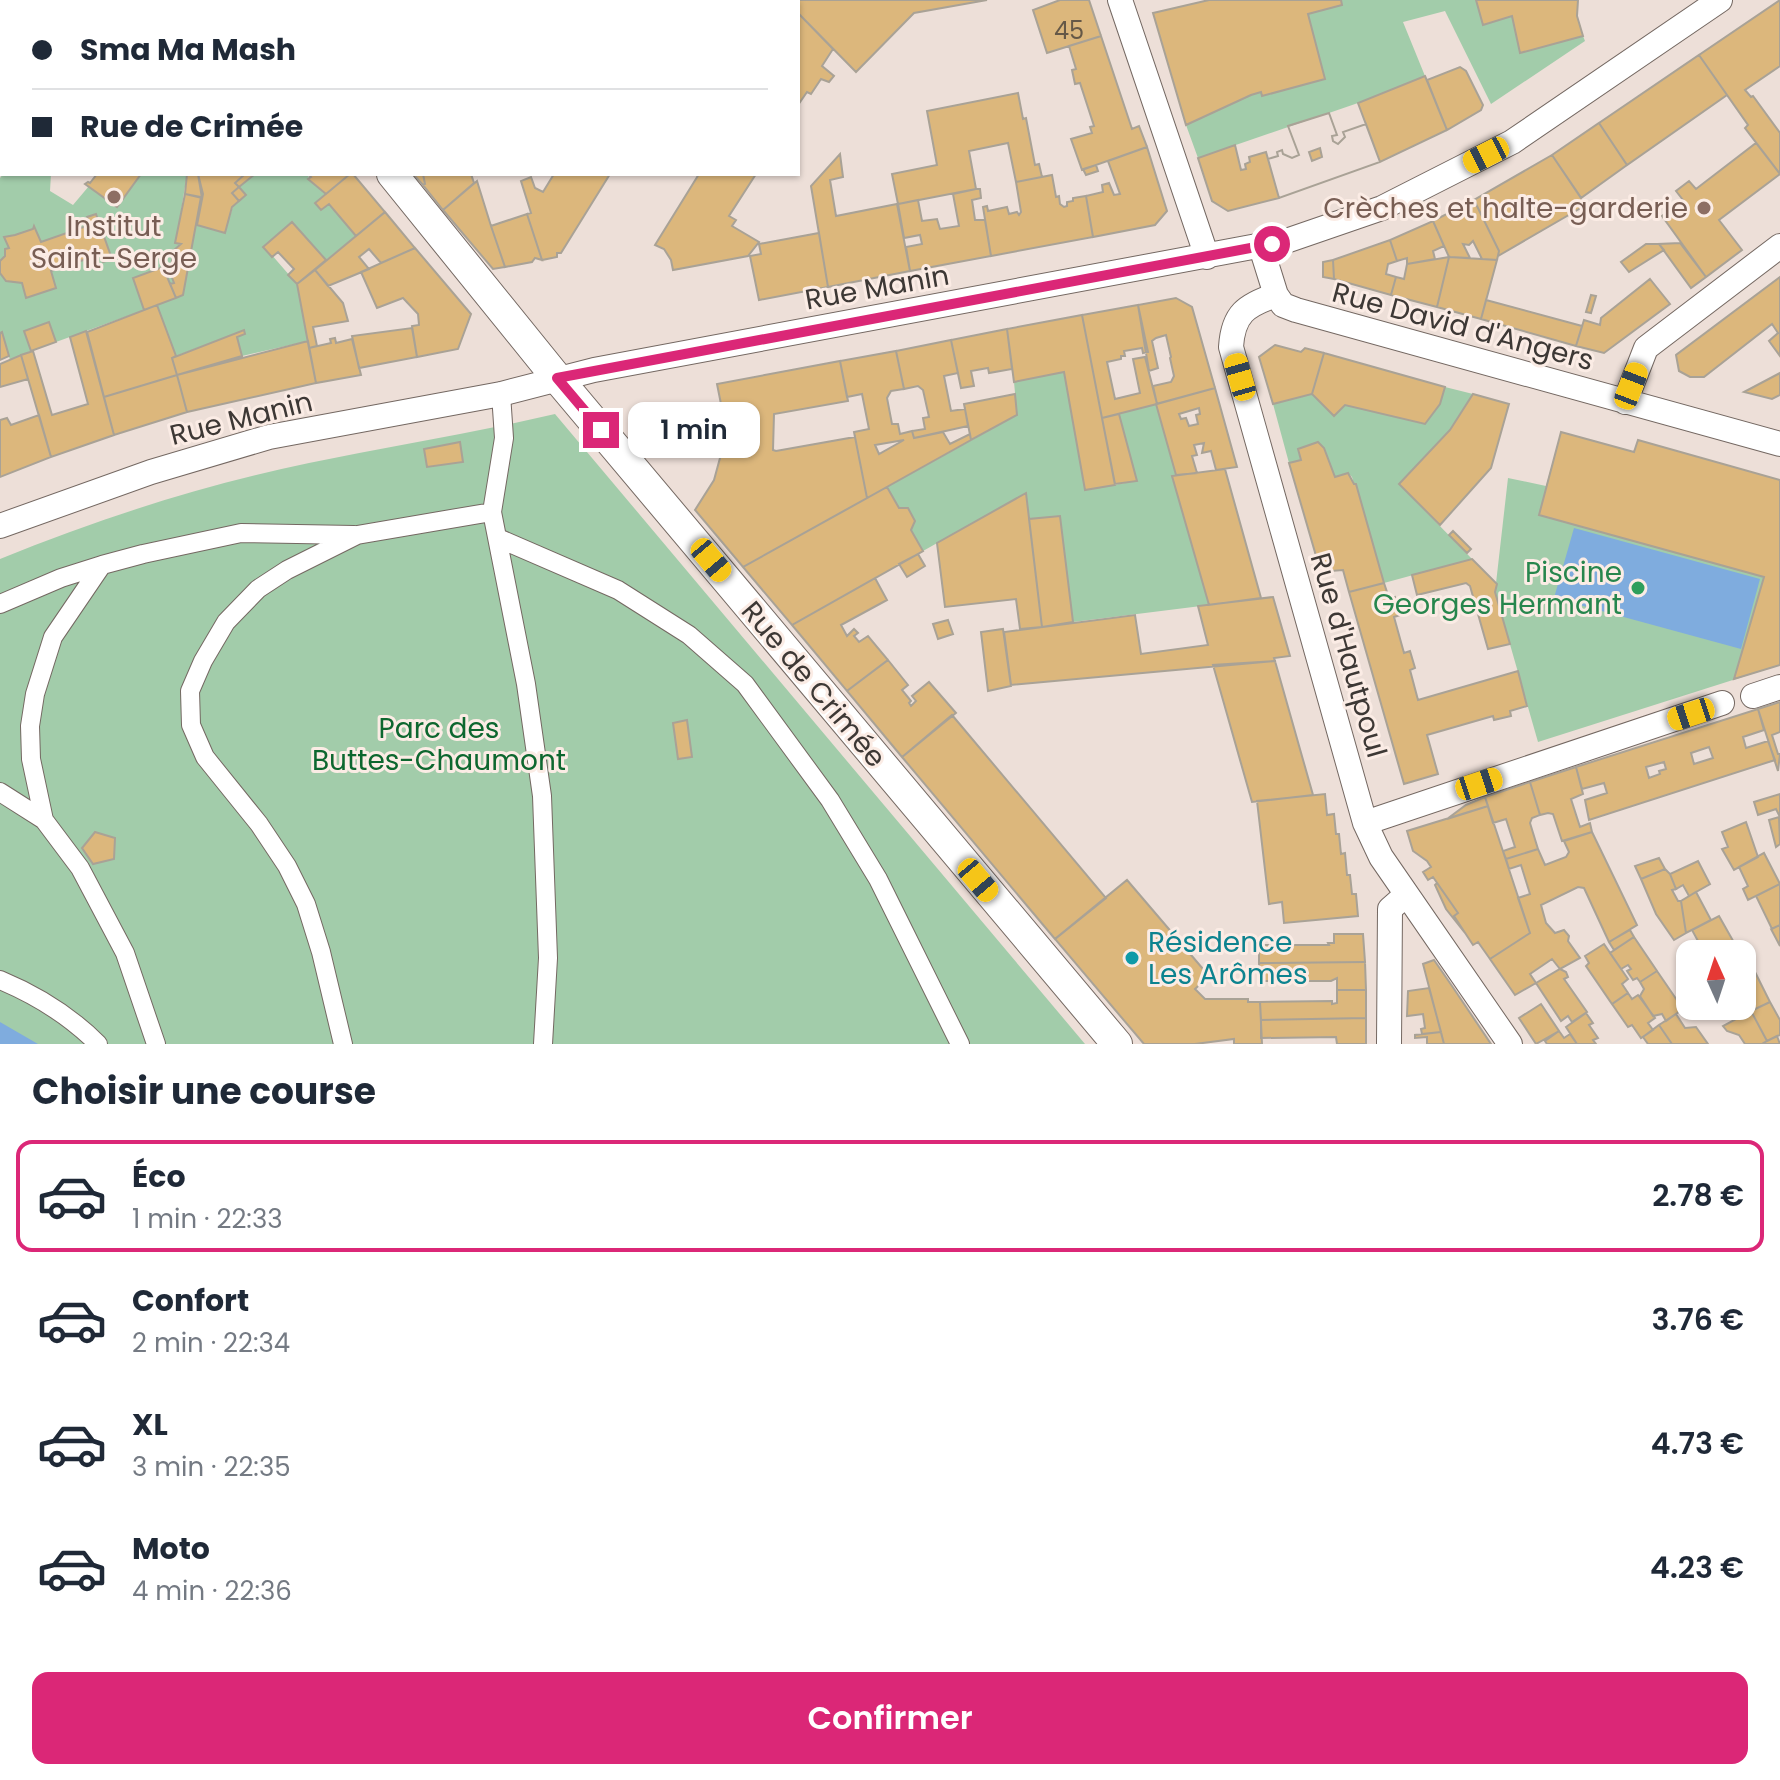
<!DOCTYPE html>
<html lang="fr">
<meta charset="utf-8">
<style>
body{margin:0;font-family:Poppins,sans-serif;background:#f2f2f3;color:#1f2937;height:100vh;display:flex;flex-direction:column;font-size:30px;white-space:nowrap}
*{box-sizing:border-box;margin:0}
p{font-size:26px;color:#747a83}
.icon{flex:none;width:44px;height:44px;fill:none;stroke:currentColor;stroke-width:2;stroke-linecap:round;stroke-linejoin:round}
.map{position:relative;height:1044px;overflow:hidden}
.drawer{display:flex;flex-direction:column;background:#fff;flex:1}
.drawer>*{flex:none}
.banner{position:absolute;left:0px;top:0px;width:800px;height:176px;box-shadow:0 2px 6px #0004;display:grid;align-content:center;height:176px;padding:0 32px;background:#fff}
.needle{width:52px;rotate:357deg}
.fabs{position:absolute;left:1676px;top:940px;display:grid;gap:16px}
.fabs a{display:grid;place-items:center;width:80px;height:80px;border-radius:16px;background:#fff;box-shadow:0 2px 6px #0004;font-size:40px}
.end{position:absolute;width:36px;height:36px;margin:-18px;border:10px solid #db2777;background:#fff;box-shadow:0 0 0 4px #fff}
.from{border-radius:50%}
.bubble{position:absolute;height:56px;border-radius:16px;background:#fff;box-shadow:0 2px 6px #0004;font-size:26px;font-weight:600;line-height:56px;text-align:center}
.car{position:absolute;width:24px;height:48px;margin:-24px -12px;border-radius:10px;box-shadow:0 0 6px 2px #0007;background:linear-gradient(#f5c518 24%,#345 0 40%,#f5c518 0 76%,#345 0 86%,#f5c518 0)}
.banner b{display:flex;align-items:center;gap:28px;height:76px;font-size:30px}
.banner b+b{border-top:2px solid #e0e1e3}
.banner i{width:20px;height:20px;background:#1f2937}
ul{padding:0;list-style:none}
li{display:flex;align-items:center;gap:24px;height:112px;margin:0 16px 12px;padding:0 16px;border:4px solid transparent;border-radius:16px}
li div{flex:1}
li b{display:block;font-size:30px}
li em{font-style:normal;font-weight:600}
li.on{border-color:#db2777}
li>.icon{width:72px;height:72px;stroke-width:1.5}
h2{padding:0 32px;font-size:36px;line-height:96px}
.primary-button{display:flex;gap:16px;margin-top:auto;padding:16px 32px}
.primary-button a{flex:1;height:92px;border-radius:16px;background:#db2777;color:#fff;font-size:32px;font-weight:600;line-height:92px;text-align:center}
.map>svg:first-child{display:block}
</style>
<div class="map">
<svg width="1780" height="1044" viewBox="0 0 1780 1044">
<rect width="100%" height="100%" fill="#eddfd8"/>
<path fill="#a2ccaa" d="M1341 0H1476L1484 25 1512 16 1520 52 1583 36 1585 41 1491 104 1445 11 1403 22 1425 76 1358 103 1198 158 1186 125 1251 95 1261 92 1262 95 1324 79 1308 14 1342 5Z
M3 174H51L50 191 73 205 89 186 141 174H187L176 243 181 244 174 250 170 272 174 283 170 284 163 267 133 278 144 310 56 342 48 322 25 331 31 351 10 360 2 333H0V178Z
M255 174H308L309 179 326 194 316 204 321 210 329 204 356 236 326 260 292 222 264 246 297 284 308 341 242 356 237 337 245 334 244 330 176 356 157 305 183 295 195 225 225 232 239 187Z
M1064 372 1085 490 1136 481 1119 414 1156 404 1176 475 1172 477 1209 605 1073 622 1060 516 1029 519 1026 493 923 551 911 530 915 521 908 508H899L887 487 1017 415 1014 382Z
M1445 387 1473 394 1450 430 1399 484 1472 559 1384 583 1352 477 1348 473 1335 477 1324 448 1318 442 1298 449 1301 460 1289 463 1273 404 1312 394 1334 416 1345 405 1424 424 1440 404Z
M555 414 1085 1044H0V559C100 518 204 485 309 463 391 446 474 433 555 414Z
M1561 432 1634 452 1638 440 1780 480V665L1538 742 1495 592 1508 478 1546 486Z"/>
<path fill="#7facde" d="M1574 528 1760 579 1741 649 1554 598Z
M0 1022 38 1044H0Z"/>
<path fill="#dcb77c" stroke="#a9a296" stroke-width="2" fill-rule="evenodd" d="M7 0H41L40 2Z
M136 0H167L168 2H134Z
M174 0H207L209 2H174Z
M530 0H633L636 2H520Z
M653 0H717L652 2Z
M785 0H987L914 13 856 72 798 13V2Z
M1060 0H1089L1101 36 1047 53 1033 10Z
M1209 0H1341L1342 5 1308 14 1325 79 1262 96 1261 92 1251 95 1186 125 1153 13Z
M1476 0H1578L1577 16 1583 36 1520 53 1512 16 1483 25Z
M1780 0V66L1745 90 1751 97 1753 96 1780 133V174L1745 128 1748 125 1699 55Z
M798 13 833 49 822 66 834 76 829 82 821 79 811 94 807 92 798 105Z
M1101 36 1132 129 1139 126 1147 147 1082 170 1071 139 1092 133 1090 127 1094 126 1080 83 1075 84 1072 70 1076 69 1069 46Z
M1699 55 1727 95 1627 165 1599 123Z
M1460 67 1466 71 1483 105 1481 110 1447 130 1427 80Z
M1425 76 1447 130 1380 162 1358 103Z
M1018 93 1023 119 1026 118 1035 165 1039 164 1042 177 1016 182 1008 143 969 151 976 189 898 204 892 174 937 165 927 111Z
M1329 113 1337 135 1332 136 1333 141 1338 144 1345 137 1343 132 1366 124 1380 162 1279 198 1268 159 1278 156 1277 152 1282 150 1283 154 1292 158 1299 155 1288 126Z
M1329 113 1337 135 1332 136 1333 141 1338 144 1345 137 1343 132 1366 124 1380 162 1279 198 1268 159 1278 156 1277 152 1282 150 1283 154 1292 158 1299 155 1288 126Z
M1599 123 1627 165 1581 198 1552 155Z
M1756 143 1780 174 1719 220 1742 250 1706 277 1662 216 1683 200 1676 191 1689 181 1696 189Z
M1235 145 1241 170 1246 169 1245 164 1250 162 1249 157 1266 152 1279 198 1228 211 1212 201 1198 158Z
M1147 147 1167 211 1155 225 1093 237 1086 196 1103 192 1102 185 1109 183 1114 195 1120 194 1108 161Z
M1320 148 1322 157 1312 161 1309 152Z
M840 154 843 177 830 180 836 216 897 204 910 271 828 287 811 186Z
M1552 155 1586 205 1498 256 1499 251 1474 200Z
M1096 165 1098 171 1086 175 1083 169Z
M97 174H141L117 207 85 184 88 182 90 183Z
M187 174H198L202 198 185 194Z
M198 174H245L235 183 239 187 232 193 239 201 232 207 225 233 197 225 203 194Z
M245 174H255L239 187 235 183Z
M308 174H350L326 194 308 179 311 177Z
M350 174H353L385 212 356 236 329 204 321 210 315 203Z
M413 174H423L425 184 423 185Z
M423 174H471L474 183 443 210 423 185 425 184Z
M554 174H610L561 253H557V257L542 260 527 214 531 213 521 181 531 177 535 188 543 192Z
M699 174H756L729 216 736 220 732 226 759 242 748 256 673 270 671 260 664 249 655 245Z
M1052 175 1056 197 1059 196 1060 204 1064 207 1067 206V202L1073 201V198L1086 196 1093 237 991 256 983 207 987 206 988 211 1007 207 1009 214 1017 212 1019 215 1021 212 1016 182Z
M477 181 491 226 505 267 493 269 443 210Z
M239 187 246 195 239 201 232 193Z
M976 189H980L981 198 972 200 975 220H985L991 256 910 271 906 247 922 244 920 235 904 238 898 204 918 200 922 221 937 219 940 229 959 226 953 194Z
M185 194 201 197 183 295 176 298 170 284 174 283 170 272 174 250 181 244 175 243Z
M1474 200 1499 251 1497 260 1482 259 1473 241 1469 245 1463 244 1470 258 1449 257 1433 221Z
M385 212 415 248 381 263 369 249 359 257 369 269 328 286 315 270Z
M96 214 112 259 103 262 100 255H98L51 271 56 288 26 298 22 283 6 281 0 273V261L5 256V249L9 248 4 237 15 235 33 229 34 226 41 242 87 226 89 224 87 217Z
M527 214 542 260 535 258 532 262 505 267 491 226Z
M1433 221 1444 246 1433 251 1435 259 1407 264V258L1397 261 1390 240Z
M292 222 326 260 297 284 288 275 294 269 278 252 272 257 263 247Z
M819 233 828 287 759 300 750 256 761 254 759 244Z
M1390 240 1397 261 1388 264 1386 274 1396 277 1391 295 1334 279 1333 260Z
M1680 243 1706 277 1691 288 1659 244Z
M1646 244H1659L1664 250 1629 272 1621 262Z
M415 248 471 314 458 349 417 357 412 326 419 325 418 314 403 298 377 308 361 272Z
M1449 257 1437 307 1391 295 1396 277 1404 279 1407 264Z
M1449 257 1497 260 1481 319 1437 307Z
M1333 260 1334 279 1323 277V262Z
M163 267 176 298 144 310 133 278Z
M315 270 343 303 348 321 313 327 317 346 309 348 297 284Z
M1780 277V356L1769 341 1778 333 1772 324 1704 377H1690L1679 371 1676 355Z
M1650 279 1670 304 1604 353 1576 346 1584 320 1600 325 1601 318Z
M1591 295 1596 296 1591 313 1586 312Z
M1176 298 1192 307 1215 388 1157 404 1153 386 1171 382 1174 376 1170 358 1171 357 1166 335 1156 338 1152 341 1158 368 1149 371 1138 305Z
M1486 300 1582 326 1576 346 1481 319Z
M157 305 176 356 172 358 177 375 104 397 87 332Z
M1138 305 1148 352 1143 353 1142 348 1124 351 1125 356H1121V359L1107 362 1115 399 1140 393 1133 359 1145 357 1157 404 1102 418 1082 315Z
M1082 315 1115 485 1085 490 1064 372 1014 382 1007 329Z
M49 322 56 342 31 351 24 331Z
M412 328 417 357 359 368 352 336Z
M1007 329 1012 369 989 373 988 368 971 371 974 386 961 388 951 340Z
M244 330 245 334 237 337 242 356 177 375 172 358Z
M86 331 114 435 51 457 21 355 33 351 52 415 88 404 70 337Z
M2 332 9 356 0 360V333Z
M335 338 336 343 352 339 361 375 316 383 309 348 331 343 330 339Z
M951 340 958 373 944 376 951 411 965 409 968 426 914 438 912 431 925 429 923 418 929 417 923 390 918 386 904 389 896 351Z
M308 341 316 383 187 412 177 375Z
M1275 345 1301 352 1305 348 1324 353 1312 394 1273 404 1259 357Z
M896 351 904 389 891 391 887 398 892 424H898L900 434 912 431 914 438 943 432 950 444 970 434 971 440 867 498 854 432 869 429 862 394 847 397 840 361ZM904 440 879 454 875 445Z
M1324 353 1445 387 1440 404 1425 424 1345 405 1334 416 1312 394Z
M21 355 28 379 0 387V364Z
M840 361 848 401 774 414 773 450 776 451 855 437 867 498 743 567 695 510 714 480 723 447 724 419 717 384Z
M1780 373V395L1772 399 1744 392Z
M177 375 187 412 114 435 104 397Z
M1215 388 1237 467 1216 470 1211 451 1202 453 1204 443 1194 445 1197 455 1192 456 1197 473 1176 475 1156 404ZM1199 408 1200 414 1196 415 1198 424 1189 426 1186 418 1181 419 1179 414Z
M1015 394 1017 415 971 440 964 404Z
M1473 394 1509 404 1491 468 1440 525 1399 484 1450 430Z
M1119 414 1137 481 1115 484 1102 418Z
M39 415 51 457 0 477V420L7 418 11 425Z
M1561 432 1634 452 1638 440 1780 480V665L1734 679 1764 577 1539 515Z
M460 442 463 462 427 467 424 449Z
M1318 442 1324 448 1335 477 1348 473 1354 484H1356L1384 583 1349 592 1343 570 1331 571 1329 564 1319 566 1289 463 1301 460 1298 449Z
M1225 469 1261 598 1209 605 1172 476Z
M887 487 899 508H908L915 521 911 530 923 551 792 625 743 567Z
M1026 493 1042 627 1020 629 1016 599 945 607 937 543Z
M1060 516 1073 622 1042 627 1029 519Z
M1453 531 1471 549 1467 553 1449 535Z
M918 554 925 566 907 577 899 564Z
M1472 559 1497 584 1495 592 1510 644 1488 649 1470 586 1466 583 1417 595 1412 575Z
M875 578 887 600 841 625 847 636 854 629 858 633 854 636 859 642 868 636 888 660 847 691 792 625Z
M1384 583 1389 598 1395 597 1400 615 1394 617 1404 653 1410 651 1415 668 1410 670 1418 700 1518 671 1527 706 1510 711 1511 716 1494 720 1493 716 1427 735 1438 774 1404 784 1349 592Z
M1273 597 1290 656 1274 658 1275 661 1011 685 1004 632 1135 615 1141 654 1208 645 1198 606Z
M948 620 953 634 938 639 933 624Z
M1003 629 1011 686 988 691 981 632Z
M888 660 908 685 902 690 911 701 909 703 911 706 916 701 912 696 929 682 956 713 902 757 847 691Z
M1275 661 1313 795 1252 802 1213 665Z
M1780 702V732L1772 735 1778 754H1780L1778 771 1758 709Z
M1758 709 1764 730 1743 737 1746 748 1768 741 1775 760 1589 820 1585 800 1607 793 1604 783 1582 789 1576 767ZM1709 747 1713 758 1694 764 1691 753ZM1664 762 1666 769 1659 771 1660 774 1649 778 1646 767Z
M952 715 1106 898 1055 939 902 757Z
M687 720 692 757 678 759 673 723Z
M1576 767 1583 794 1571 799 1580 827 1590 823 1592 832 1562 841 1553 814 1548 813 1540 815 1530 782Z
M1530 782 1540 815 1532 818 1530 823 1538 849 1506 859 1503 851 1515 847 1506 819 1493 823 1485 797Z
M1325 794 1327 815 1334 814 1336 834H1339L1341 854 1345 853 1347 875H1350L1352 894H1356L1358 916 1284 923 1282 902 1269 904 1257 801Z
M1780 794V817L1776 809 1758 815 1754 802Z
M1485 797 1488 806 1447 819 1466 805Z
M1488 806 1530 933 1490 959 1478 942 1473 945 1454 916 1458 913 1433 877 1428 880 1423 872 1431 867 1427 861 1413 851 1407 831Z
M1779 817 1780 844 1776 847 1769 820Z
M1746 822 1758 857 1734 870 1722 849 1728 847 1722 832Z
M95 832 115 838 114 859 93 864 82 848Z
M1592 832 1637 925 1609 942 1584 888 1578 887 1541 905 1546 923 1555 933 1564 930 1569 936 1568 941 1580 958 1560 969 1552 959 1530 974 1536 983 1515 995 1490 959 1530 933 1518 898 1530 894 1521 865 1509 869 1506 859 1538 849 1545 865 1566 857 1569 852 1564 841Z
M1764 853 1780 884 1748 900 1743 889 1748 886 1739 867Z
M1659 858 1665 869 1641 879 1635 866Z
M1698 861 1710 884 1689 896 1683 885 1676 889 1670 874Z
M1665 869 1670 874 1676 889 1672 890 1678 901H1681L1686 933 1674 940 1656 914 1641 879Z
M1127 880 1209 976 1195 989 1205 999H1248V1002H1260L1262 1044H1234V1039L1195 1044H1144L1055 939Z
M1437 883 1458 913 1454 916 1465 933 1446 909 1435 885Z
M1780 884V925L1772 929 1756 896Z
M1696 892 1711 920 1686 933 1681 901Z
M1719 916 1736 946 1719 954H1705L1692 930Z
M1780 925V946L1771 929Z
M1630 930 1634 937 1614 950 1609 942Z
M1334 934H1363L1365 962 1259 963V945H1329L1328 943H1334Z
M1634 937 1657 971 1640 982 1637 978 1633 980 1627 971 1631 969 1628 965 1621 969 1610 953Z
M1740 943 1755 972 1742 979V954H1719Z
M1604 944 1628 979 1622 984 1628 993 1612 1004 1586 966 1589 963 1585 956Z
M1434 960 1452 986 1491 1044H1444L1423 964Z
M1365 962 1366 990H1337V978L1331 981H1260L1259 963Z
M1560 969 1566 972 1568 977 1564 979 1587 1012 1572 1022 1568 1016 1561 1021 1536 983Z
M1657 971 1683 1009 1666 1021 1662 1014 1653 1016 1640 996 1644 989 1640 982Z
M1755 972 1770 1002 1751 1011 1745 999 1750 996 1744 986 1742 987V979Z
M1429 988 1441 1032 1422 1034 1421 1029 1425 1028 1423 1014 1407 1016 1408 991Z
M1337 990H1366V1018L1261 1020 1260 1002 1332 1001V1004L1337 1003Z
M1628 993 1632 999 1638 995 1655 1018 1648 1023 1653 1030 1641 1038 1632 1025 1628 1027 1612 1004Z
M1770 1002 1780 1020V1035L1767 1041 1751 1011Z
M1541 1004 1559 1031 1536 1044 1519 1018Z
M1751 1011 1767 1041 1762 1044H1745L1739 1035 1727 1031 1723 1026Z
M1586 1013 1593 1023 1589 1025 1598 1038 1593 1040 1596 1044H1577L1566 1027Z
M1676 1014 1685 1028 1696 1027 1708 1044H1672L1659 1025Z
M1366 1018V1044H1337L1336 1037 1261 1038V1020Z
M1659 1025 1672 1044H1648L1643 1037Z
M1559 1031 1564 1038 1570 1034 1577 1044H1547L1545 1041Z
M1441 1032 1444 1044H1427V1037L1415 1038V1035Z
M1777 1036 1780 1044H1762L1767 1041Z"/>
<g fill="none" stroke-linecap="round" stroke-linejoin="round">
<defs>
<path id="pedestrian" d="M501 394 504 438 492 512 526 684 542 796 548 958 543 1044
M498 538 618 590 689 635 745 684 830 800 878 879 960 1044
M0 604 61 578 102 565 143 554 241 533 354 535
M0 792 44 820 80 868 125 953 156 1044
M44 820 31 759 30 726 35 694 53 637 102 565
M0 980C36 995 70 1016 98 1044
M343 1044 321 952 306 904 287 866 259 824 205 757 191 725 190 691 203 661 226 622 258 589 287 570 357 535 492 512"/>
<path id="minor" d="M1120 0 1207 257
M88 2 90 0
M0 116 2 114
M1261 247 1276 295 1283 305 1296 310 1780 444
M1276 295C1246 305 1233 314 1231 347L1365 823 1381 857 1510 1044
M1625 402 1646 348 1780 246
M0 526 151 472 269 437 501 394 594 370 1289 240 1382 208 1512 142 1720 0
M1753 696 1780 687
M1365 823 1722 703
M1389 1044 1390 909 1406 895"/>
<path id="tertiary" d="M252 0 254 2
M392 174 557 378 1117 1044"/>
</defs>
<use href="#pedestrian" stroke="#746862" stroke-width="20"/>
<use href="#minor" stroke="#746862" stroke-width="26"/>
<use href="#tertiary" stroke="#746862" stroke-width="32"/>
<use href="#pedestrian" stroke="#fff" stroke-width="18"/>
<use href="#minor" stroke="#fff" stroke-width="24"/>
<use href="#tertiary" stroke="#fff" stroke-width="30"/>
</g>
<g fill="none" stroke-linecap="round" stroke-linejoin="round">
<path stroke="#db2777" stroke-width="10" d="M601 430 557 378 1272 244"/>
</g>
<g fill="#8d6e63" stroke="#fbece5" stroke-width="3">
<circle cx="114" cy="197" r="8"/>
<circle cx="1704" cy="208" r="8"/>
</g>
<circle fill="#2e9e5b" stroke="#fbece5" stroke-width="3" cx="1638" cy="588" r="8"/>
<circle fill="#0f9aa8" stroke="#fbece5" stroke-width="3" cx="1132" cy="958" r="8"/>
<g text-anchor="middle" stroke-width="6" stroke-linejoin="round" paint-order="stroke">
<g font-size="24" fill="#655847">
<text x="1069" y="39">45</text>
</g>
<g font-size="28" fill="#785e54" stroke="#fbece5" text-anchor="end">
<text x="1688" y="218">Crèches et halte-garderie</text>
<text x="114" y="236" text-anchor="middle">Institut<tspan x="114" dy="32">Saint-Serge</tspan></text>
</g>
<g font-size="28" fill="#3d3835" stroke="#fbece5">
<text transform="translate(877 287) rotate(-10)" y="10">Rue Manin</text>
<text transform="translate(1463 326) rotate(15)" y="10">Rue David d'Angers</text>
<text transform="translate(241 418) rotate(-14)" y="10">Rue Manin</text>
<text transform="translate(1349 655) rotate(74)" y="10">Rue d'Hautpoul</text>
<text transform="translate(814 684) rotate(50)" y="10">Rue de Crimée</text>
</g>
<g font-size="28" fill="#27864d" stroke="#fbece5" text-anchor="end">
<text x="1622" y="582">Piscine<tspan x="1622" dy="32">Georges Hermant</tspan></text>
</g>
<g font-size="28" fill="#0d672f" stroke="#fbece5">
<text x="439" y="738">Parc des<tspan x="439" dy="32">Buttes-Chaumont</tspan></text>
</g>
<g font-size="28" fill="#0d838f" stroke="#fbece5" text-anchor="start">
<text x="1148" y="952">Résidence<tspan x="1148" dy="32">Les Arômes</tspan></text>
</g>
</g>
</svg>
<div class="fabs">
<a><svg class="needle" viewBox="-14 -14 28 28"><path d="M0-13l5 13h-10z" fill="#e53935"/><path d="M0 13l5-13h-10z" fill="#747a83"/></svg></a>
</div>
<i class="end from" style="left:1272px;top:244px"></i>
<i class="end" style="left:601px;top:430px"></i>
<div class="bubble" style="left:628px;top:402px;width:132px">1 min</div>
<i class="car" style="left:1486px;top:155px;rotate:243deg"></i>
<i class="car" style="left:1240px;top:377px;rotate:344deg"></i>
<i class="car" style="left:1631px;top:386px;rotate:21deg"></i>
<i class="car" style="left:711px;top:560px;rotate:140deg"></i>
<i class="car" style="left:1691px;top:714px;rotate:252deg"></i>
<i class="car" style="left:1479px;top:784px;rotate:72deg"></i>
<i class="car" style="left:978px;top:880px;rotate:140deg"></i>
<div class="banner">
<b><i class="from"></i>Sma Ma Mash</b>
<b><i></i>Rue de Crimée</b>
</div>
</div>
<section class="drawer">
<h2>Choisir une course</h2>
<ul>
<li class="on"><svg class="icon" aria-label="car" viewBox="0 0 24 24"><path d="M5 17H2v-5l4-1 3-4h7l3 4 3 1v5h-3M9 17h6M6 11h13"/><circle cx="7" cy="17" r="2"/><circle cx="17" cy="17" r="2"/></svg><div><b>Éco</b><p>1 min · 22:33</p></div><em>2.78 €</em></li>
<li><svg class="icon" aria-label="car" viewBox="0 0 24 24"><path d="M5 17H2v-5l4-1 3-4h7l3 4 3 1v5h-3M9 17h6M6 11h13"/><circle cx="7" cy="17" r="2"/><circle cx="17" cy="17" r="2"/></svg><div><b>Confort</b><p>2 min · 22:34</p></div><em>3.76 €</em></li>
<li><svg class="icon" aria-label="car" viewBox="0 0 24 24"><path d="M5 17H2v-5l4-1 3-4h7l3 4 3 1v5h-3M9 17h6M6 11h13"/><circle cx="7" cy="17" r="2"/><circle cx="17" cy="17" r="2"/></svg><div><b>XL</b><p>3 min · 22:35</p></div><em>4.73 €</em></li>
<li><svg class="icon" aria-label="car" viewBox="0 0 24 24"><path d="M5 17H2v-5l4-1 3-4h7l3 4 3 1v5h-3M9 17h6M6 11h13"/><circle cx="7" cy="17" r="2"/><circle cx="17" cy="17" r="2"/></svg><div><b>Moto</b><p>4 min · 22:36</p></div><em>4.23 €</em></li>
</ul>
<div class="primary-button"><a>Confirmer</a></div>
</section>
